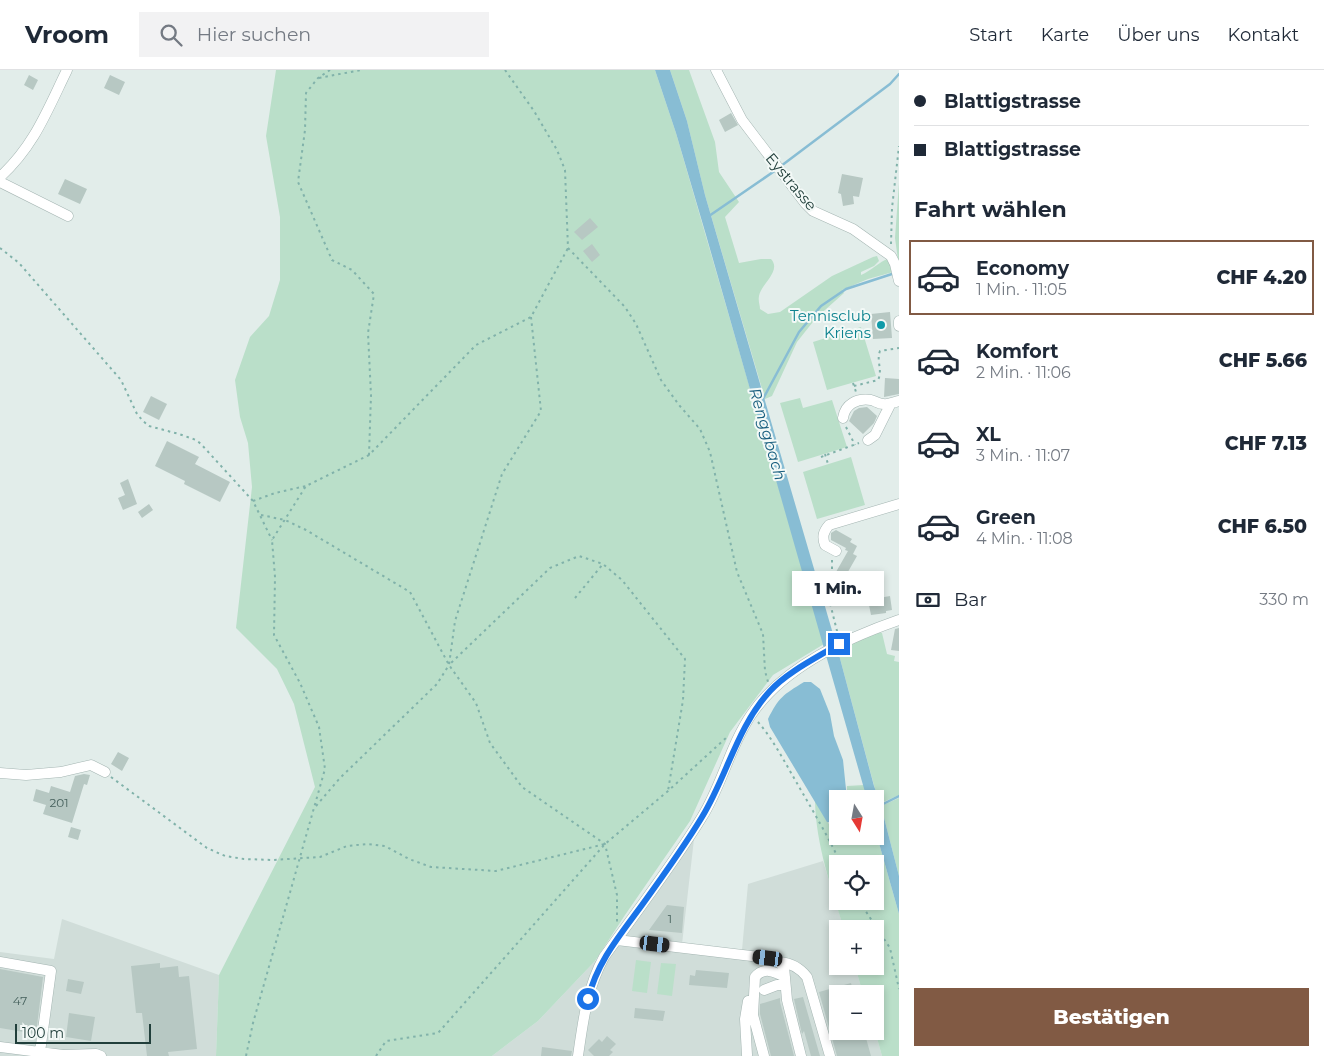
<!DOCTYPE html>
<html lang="de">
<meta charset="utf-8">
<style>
body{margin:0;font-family:Montserrat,sans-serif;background:#f2f2f3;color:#1f2937;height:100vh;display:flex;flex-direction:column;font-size:19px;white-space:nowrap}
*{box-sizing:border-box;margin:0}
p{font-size:16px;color:#747a83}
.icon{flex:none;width:28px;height:28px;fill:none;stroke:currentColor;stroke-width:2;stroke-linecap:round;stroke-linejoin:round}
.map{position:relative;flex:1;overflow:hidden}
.side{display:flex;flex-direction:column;background:#fff;width:425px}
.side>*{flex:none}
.hud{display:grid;align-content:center;height:110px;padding:0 15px;background:#fff}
.needle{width:32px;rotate:169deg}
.buttons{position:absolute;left:829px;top:720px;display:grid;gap:10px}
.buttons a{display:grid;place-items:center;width:55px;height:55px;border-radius:0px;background:#fff;box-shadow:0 2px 8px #0003;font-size:25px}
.scale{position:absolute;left:15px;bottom:12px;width:136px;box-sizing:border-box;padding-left:5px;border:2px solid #213f3b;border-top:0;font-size:14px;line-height:18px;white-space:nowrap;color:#213f3b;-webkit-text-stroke:4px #f3f9f7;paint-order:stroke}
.end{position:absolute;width:22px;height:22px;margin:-11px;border:6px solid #1a73e8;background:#fff;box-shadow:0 0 0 2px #fff}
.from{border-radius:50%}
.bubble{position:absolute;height:35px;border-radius:0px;background:#fff;box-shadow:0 2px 8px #0003;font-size:16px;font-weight:800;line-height:35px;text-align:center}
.car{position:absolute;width:15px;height:30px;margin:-15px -8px;border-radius:6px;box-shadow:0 0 4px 1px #0007;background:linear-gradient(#222 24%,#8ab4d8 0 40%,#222 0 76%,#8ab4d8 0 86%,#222 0)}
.hud b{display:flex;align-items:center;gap:18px;height:48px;font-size:19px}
.hud b+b{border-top:1px solid #e0e1e3}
.hud i{width:12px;height:12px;background:#1f2937}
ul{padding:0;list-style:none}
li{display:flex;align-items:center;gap:15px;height:75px;margin:0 10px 8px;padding:0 5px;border:2px solid transparent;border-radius:0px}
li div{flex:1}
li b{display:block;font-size:19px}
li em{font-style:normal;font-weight:800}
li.on{border-color:#815a44}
li>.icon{width:45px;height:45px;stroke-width:1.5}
h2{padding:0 15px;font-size:22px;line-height:60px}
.pay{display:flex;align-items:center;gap:12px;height:55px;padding:0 15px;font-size:19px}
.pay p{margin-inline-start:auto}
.cta{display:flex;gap:10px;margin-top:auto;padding:10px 15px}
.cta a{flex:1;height:58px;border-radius:0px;background:#815a44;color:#fff;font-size:20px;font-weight:800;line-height:58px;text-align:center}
header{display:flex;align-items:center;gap:30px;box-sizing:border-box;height:70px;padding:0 25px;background:#fff;border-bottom:1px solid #e0e1e3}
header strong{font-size:24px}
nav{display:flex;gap:28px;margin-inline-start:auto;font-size:18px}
.search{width:350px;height:45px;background:#f2f2f3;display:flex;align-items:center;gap:12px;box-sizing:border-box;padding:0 18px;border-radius:0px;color:#747a83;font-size:19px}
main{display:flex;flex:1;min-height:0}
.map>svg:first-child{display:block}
</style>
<header>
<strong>Vroom</strong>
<div class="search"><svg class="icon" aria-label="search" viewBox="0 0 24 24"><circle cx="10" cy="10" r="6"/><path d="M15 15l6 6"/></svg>Hier suchen</div>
<nav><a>Start</a><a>Karte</a><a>Über uns</a><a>Kontakt</a></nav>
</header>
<main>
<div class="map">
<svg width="899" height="986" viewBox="0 0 899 986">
<rect width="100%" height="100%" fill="#e2edea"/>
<path fill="#d0ddd9" d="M694 769 682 874 742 880 748 814 823 791 844 859H838V896H855L863 924H838V961H875L882 986H492L538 951 595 891 610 887Z
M62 849 219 905 216 986H0V882L54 889Z"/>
<path fill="#badfc9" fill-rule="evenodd" d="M276 0H655L676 63 824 574 773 605 730 662 690 751 625 845 595 891 538 951 492 986H216L219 905 315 717 294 634 277 599 236 558 252 417 248 373 240 347 235 310 250 267 269 246 280 210V147L266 66Z
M670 0H689L715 72 719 102 739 132 725 147 739 193 761 189H771C782 201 761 214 759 226 758 231 760 235 760 239L768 244 780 242 832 206 873 187 877 186 879 191 874 196 861 202V205C871 201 880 191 888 189L893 202 868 209 842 220 844 223 816 248 797 272 772 326 765 329 705 125 687 51Z
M899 113V197L895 168Z
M861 257 876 306 827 320 813 272Z
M800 328 803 338 832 330 847 377 798 392 780 333Z
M851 387 865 435 817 449 803 402Z
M876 562 882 563 887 584 895 586 894 591 899 592V725L879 734 838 581Z
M864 715 867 729H854L852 722H847V716Z
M899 728V806L881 736Z
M815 731 835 764 840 768 851 766H875V759L899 844V986H882L875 961V924H863L855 896H875V859H844C831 817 816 775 815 731ZM838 794H875V831H838Z
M636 890 651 892 647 923 632 921Z
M661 893 676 894 672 926 657 924Z"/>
<path fill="#88bdd4" d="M655 0H670L687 51 705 125 838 581 874 716 881 736 899 806V844L875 759V729H867L706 165 676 63Z
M804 612H811L820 619 830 644 834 666 843 690 847 729H838L837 749 834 750 835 753 827 752 770 657 768 649C779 627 783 625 804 612Z"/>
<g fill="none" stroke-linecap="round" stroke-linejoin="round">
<path stroke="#88bdd4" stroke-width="2.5" d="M781 96 890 14 899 4
M709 146 776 100
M763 329 799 262 821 236 846 219 895 203
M875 738 899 726"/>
</g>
<path fill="#b7c8c3" d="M29 5 38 10 33 20 24 15Z
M110 5 125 12 119 25 104 18Z
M731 43 738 55 725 62 719 50Z
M842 104 863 108 859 127 853 126 854 134 843 136 841 124 838 123Z
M65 109 87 119 80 134 58 124Z
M590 148 598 157 582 170 574 162Z
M592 174 600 185 592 192 583 181Z
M890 242 892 268 873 269 871 244Z
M885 308 899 309V324L884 327Z
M151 326 167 334 159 350 143 342Z
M867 337 877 346 874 353 863 364 849 351 854 341 859 338Z
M167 371 199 387 195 394 230 412 220 432 184 414 185 411 155 396Z
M128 409 137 434 123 440 118 428 125 425 120 413Z
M149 434 153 440 142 448 138 442Z
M836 460 852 469 850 472 857 476 853 484 857 486 845 507 836 502 848 481 845 480 846 478 831 470V463Z
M890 526 892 540 886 541V543L871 545 868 530Z
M899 558V581L891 580 895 559Z
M118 682 129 688 122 701 111 694Z
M84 704 90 705 87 715 84 714 72 753 43 744 46 735 33 731 36 719 49 723 51 716 70 722 75 706Z
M71 757 81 760 78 770 68 767Z
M667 835 684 837 682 863 649 860Z
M160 893V898L178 896 179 907 189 906 197 979 168 982 169 986H147L142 943H136L131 896Z
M0 899 43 907 36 964 0 958Z
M696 900 729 903 727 918 689 915 690 905 695 906Z
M68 909 84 912 81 924 66 921Z
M851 913 854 924H838V961H864L871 986H837L819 922Z
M803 927 820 986H811L804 961 802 964 794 929Z
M780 928V932L794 986H771L760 944V934Z
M635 938 665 941 663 951 634 948Z
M69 943 95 947 91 971 66 967Z
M607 966 616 974 610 980 613 982 609 986H594L588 980 599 969 602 972Z
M542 977 572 981 571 986H541Z"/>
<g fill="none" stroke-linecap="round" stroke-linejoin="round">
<defs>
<path id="minor" d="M716 0 742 50 805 133 813 141 853 159 891 186 895 194 899 211
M0 107C34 76 47 41 67 0
M0 112 68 146
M899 251V256
M843 348C845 334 857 328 871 330 875 331 879 334 883 334 888 335 894 332 899 331
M868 370 875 365 891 333
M836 481 825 475C822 467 823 462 829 455L899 434
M0 703 26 705 61 702 91 695 105 702
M617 870 768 888 776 890 784 897 787 930 801 986
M0 892 51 901 40 982
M780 892C791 893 800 898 807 907L830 986
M764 920 777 915H785
M0 977 63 985 96 984 101 986
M747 985 745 949 748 931
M578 986C583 951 587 918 604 887 637 841 672 796 702 747 722 715 730 676 751 645 783 597 847 568 899 550
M764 986 753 945 755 907C764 896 775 902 785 907"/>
</defs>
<use href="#minor" stroke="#a4b5b2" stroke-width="11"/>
<path stroke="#81b2aa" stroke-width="2" stroke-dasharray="2.5 4" stroke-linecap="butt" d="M330 0 318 8 306 23 305 60 298 112 332 190 352 200 374 224 368 263 371 325 369 385
M505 0 534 41 557 80 565 100 568 178 625 237 636 254 661 310 679 335 700 359 710 382 737 502 763 564 765 601 768 612
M319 8 361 0
M891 174 892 138 899 76
M0 178 19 193 121 310 137 344 143 351 149 356 179 364 196 370 201 374 253 431 272 470
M531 247 541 341 502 404 455 551 449 595 550 498 579 486 603 494 622 510 685 589 683 630 668 721
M853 313 856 322
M854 316 878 310C883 300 876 291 880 281L899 278
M846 357 855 375
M825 384 828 394
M821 387 859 373
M253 431 275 423 306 416
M261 445 285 450 306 460 410 522 449 595 476 633 490 673 522 717 605 774 617 825V852
M832 490V501L826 517 838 565
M575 528 603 494
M758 652C772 668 783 689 794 708 810 736 827 764 841 794
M111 707 207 778 225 786 244 789 273 790 320 787 347 776 368 774 385 776 409 789 431 797 496 801 605 774
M316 736 340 708 437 614 449 595
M859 831 890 878 899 919
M246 986 253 953 325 699 319 657 300 613 274 565 275 507 272 470 306 416 369 385 476 275 531 247 568 178
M376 986 386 971 438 963 605 774 668 721 727 667"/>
<use href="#minor" stroke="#fff" stroke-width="10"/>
</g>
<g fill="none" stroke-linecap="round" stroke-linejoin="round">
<path stroke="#1a73e8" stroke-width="6" d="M588 929C597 892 620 865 642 835 663 806 684 777 702 747 727 706 737 657 770 621 787 602 818 587 839 574"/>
</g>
<circle fill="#0f9aa8" stroke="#f3f9f7" stroke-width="2" cx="881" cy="255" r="5"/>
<g text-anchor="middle" stroke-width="4" stroke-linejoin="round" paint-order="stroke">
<g font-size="12" fill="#46615d">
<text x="59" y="737">201</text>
<text x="670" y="853">1</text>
<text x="20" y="935">47</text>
</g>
<g font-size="15" fill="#213f3b" stroke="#f3f9f7">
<text transform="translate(791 112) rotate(50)" y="5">Eystrasse</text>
</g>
<g font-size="15" fill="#0d838f" stroke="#f3f9f7" text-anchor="end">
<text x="871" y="251">Tennisclub<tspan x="871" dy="17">Kriens</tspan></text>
</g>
<g font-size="16" font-style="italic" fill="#185e7e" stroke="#f3f9f7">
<text transform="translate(768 364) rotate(74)" y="6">Renggbach</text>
</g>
</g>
</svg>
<div class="buttons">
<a><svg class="needle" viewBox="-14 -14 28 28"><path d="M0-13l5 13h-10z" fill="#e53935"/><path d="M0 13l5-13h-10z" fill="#747a83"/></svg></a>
<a><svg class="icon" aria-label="locate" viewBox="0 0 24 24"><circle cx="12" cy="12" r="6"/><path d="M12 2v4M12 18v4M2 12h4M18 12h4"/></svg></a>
<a>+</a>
<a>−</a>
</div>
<div class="scale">100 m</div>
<i class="end from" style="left:588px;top:929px"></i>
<i class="end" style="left:839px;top:574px"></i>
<div class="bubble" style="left:792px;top:501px;width:92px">1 Min.</div>
<i class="car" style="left:655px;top:874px;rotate:97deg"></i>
<i class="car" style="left:768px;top:888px;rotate:277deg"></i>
</div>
<section class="side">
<div class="hud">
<b><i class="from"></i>Blattigstrasse</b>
<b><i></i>Blattigstrasse</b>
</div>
<h2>Fahrt wählen</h2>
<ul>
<li class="on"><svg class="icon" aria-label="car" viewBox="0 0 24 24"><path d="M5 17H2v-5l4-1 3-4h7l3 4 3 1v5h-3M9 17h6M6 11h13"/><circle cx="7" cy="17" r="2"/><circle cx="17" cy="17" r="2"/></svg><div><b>Economy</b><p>1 Min. · 11:05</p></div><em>CHF 4.20</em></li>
<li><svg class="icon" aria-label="car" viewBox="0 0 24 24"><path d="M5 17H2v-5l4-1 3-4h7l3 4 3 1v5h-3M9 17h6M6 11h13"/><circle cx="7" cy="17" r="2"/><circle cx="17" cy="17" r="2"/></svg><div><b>Komfort</b><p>2 Min. · 11:06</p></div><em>CHF 5.66</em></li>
<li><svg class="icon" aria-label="car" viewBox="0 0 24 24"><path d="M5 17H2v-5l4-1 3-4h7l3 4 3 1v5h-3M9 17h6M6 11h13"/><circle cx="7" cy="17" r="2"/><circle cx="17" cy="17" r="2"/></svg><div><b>XL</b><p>3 Min. · 11:07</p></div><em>CHF 7.13</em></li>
<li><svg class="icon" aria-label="car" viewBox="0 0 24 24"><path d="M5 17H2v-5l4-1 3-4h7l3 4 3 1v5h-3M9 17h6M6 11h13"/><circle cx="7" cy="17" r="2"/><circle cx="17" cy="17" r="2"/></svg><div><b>Green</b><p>4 Min. · 11:08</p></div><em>CHF 6.50</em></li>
</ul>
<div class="pay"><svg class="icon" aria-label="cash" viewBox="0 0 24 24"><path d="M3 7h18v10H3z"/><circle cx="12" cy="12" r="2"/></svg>Bar<p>330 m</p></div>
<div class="cta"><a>Bestätigen</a></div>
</section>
</main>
